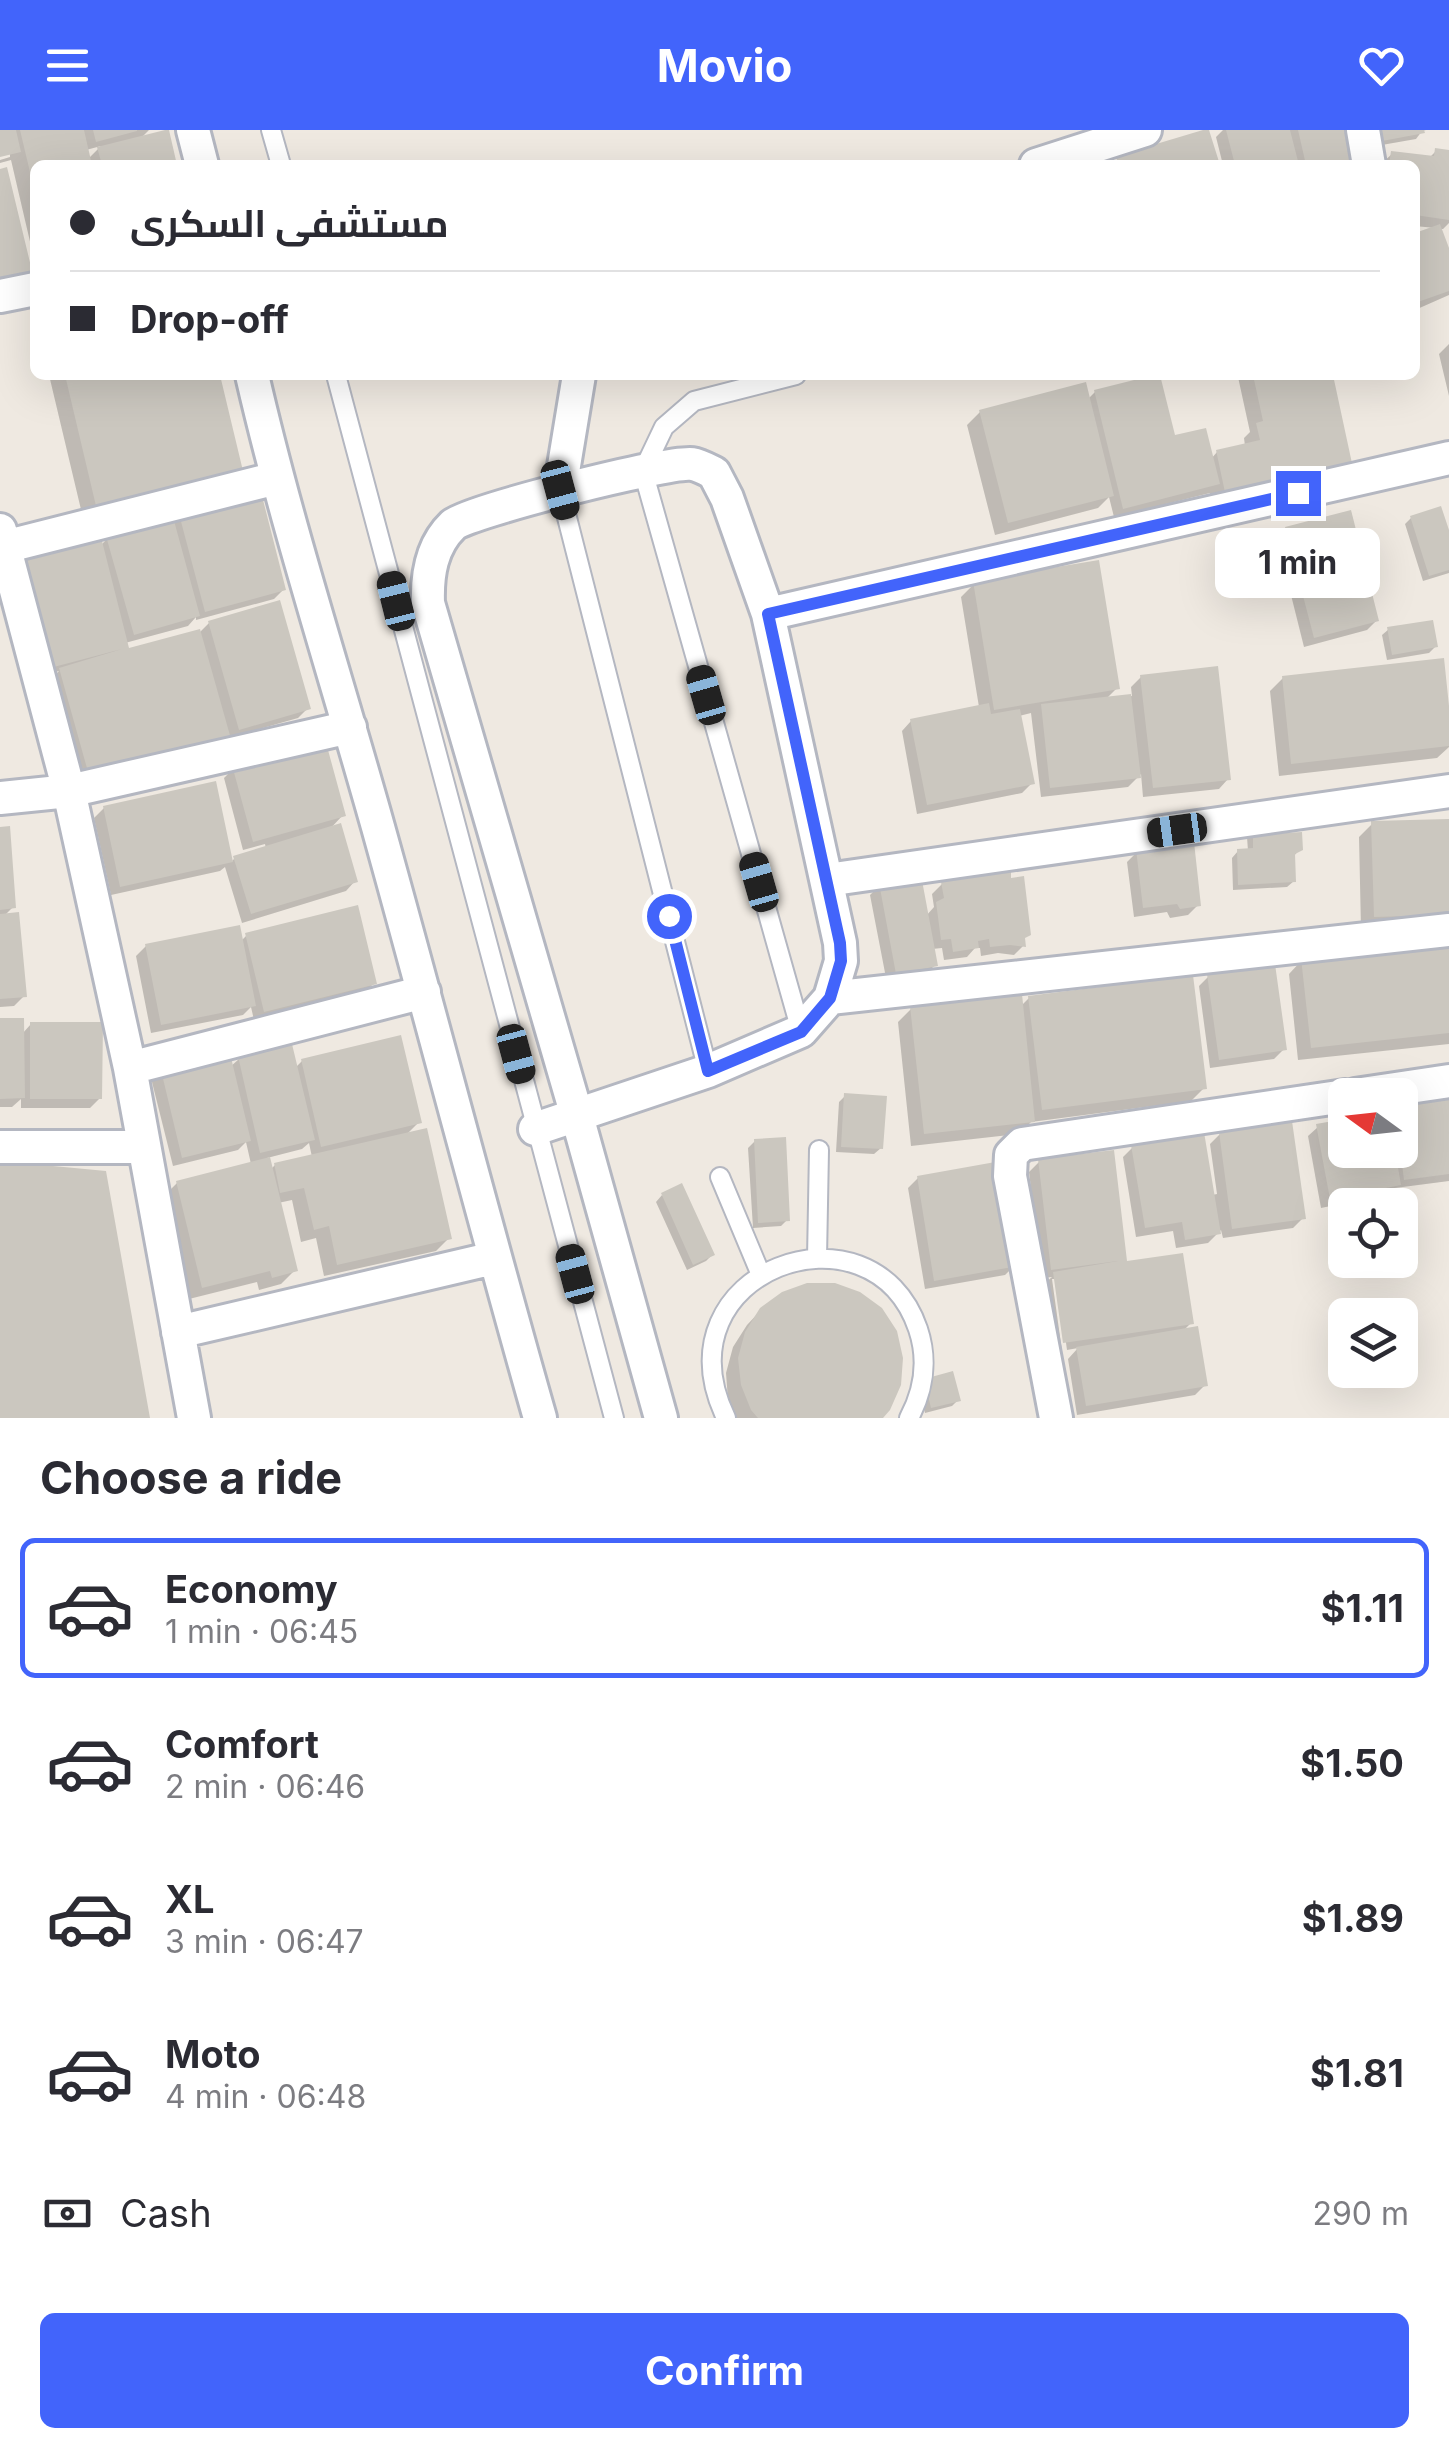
<!DOCTYPE html>
<meta charset="utf-8">
<style>
body{margin:0;font-family:Inter,Cairo,sans-serif;background:#f2f2f3;color:#2b2b33;height:100vh;display:flex;flex-direction:column;font-size:38px;white-space:nowrap}
*{box-sizing:border-box;margin:0}
p{font-size:32px;color:#7c7c81}
.icon{flex:none;width:55px;height:55px;fill:none;stroke:currentColor;stroke-width:2;stroke-linecap:round;stroke-linejoin:round}
.map{position:relative;height:1288px;overflow:hidden}
.sheet{display:flex;flex-direction:column;background:#fff;flex:1}
.sheet>*{flex:none}
.top-card{position:absolute;left:30px;top:30px;width:1390px;height:220px;border-radius:15px;box-shadow:0 10px 40px #0002;display:grid;align-content:center;height:220px;padding:0 40px;background:#fff}
.needle{width:65px;rotate:285deg}
.tools{position:absolute;left:1328px;top:948px;display:grid;gap:20px}
.tools a{display:grid;place-items:center;width:90px;height:90px;border-radius:15px;background:#fff;box-shadow:0 10px 40px #0002;font-size:50px}
.end{position:absolute;width:45px;height:45px;margin:-22px;border:12px solid #4264fb;background:#fff;box-shadow:0 0 0 5px #fff}
.from{border-radius:50%}
.bubble{position:absolute;height:70px;border-radius:15px;background:#fff;box-shadow:0 10px 40px #0002;font-size:32px;font-weight:700;line-height:70px;text-align:center}
.car{position:absolute;width:30px;height:60px;margin:-30px -15px;border-radius:12px;box-shadow:0 0 8px 2px #0007;background:linear-gradient(#222 24%,#8ab4d8 0 40%,#222 0 76%,#8ab4d8 0 86%,#222 0)}
.top-card b{display:flex;align-items:center;gap:35px;height:95px;font-size:38px}
.top-card b+b{border-top:2px solid #e1e1e2}
.top-card i{width:25px;height:25px;background:#2b2b33}
ul{padding:0;list-style:none}
li{display:flex;align-items:center;gap:30px;height:140px;margin:0 20px 15px;padding:0 20px;border:5px solid transparent;border-radius:15px}
li div{flex:1}
li b{display:block;font-size:38px}
li em{font-style:normal;font-weight:700}
li.on{border-color:#4264fb}
li>.icon{width:90px;height:90px;stroke-width:1.5}
h2{padding:0 40px;font-size:45px;line-height:120px}
.pay{display:flex;align-items:center;gap:25px;height:110px;padding:0 40px;font-size:38px}
.pay p{margin-inline-start:auto}
.cta{display:flex;gap:20px;margin-top:auto;padding:20px 40px}
.cta a{flex:1;height:115px;border-radius:15px;background:#4264fb;color:#fff;font-size:40px;font-weight:700;line-height:115px;text-align:center}
header{display:flex;justify-content:space-between;align-items:center;height:130px;padding:0 40px;background:#4264fb;color:#fff;font-size:45px;font-weight:700}
.map>svg:first-child{display:block}
</style>
<header><svg class="icon" aria-label="menu" viewBox="0 0 24 24"><path d="M4 6h16M4 12h16M4 18h16"/></svg>Movio<svg class="icon" aria-label="heart" viewBox="0 0 24 24"><path d="M12 20l-8-8c-3-5 5-10 8-4 3-6 11-1 8 4z"/></svg></header>
<div class="map">
<svg width="1449" height="1288" viewBox="0 0 1449 1288">
<rect width="100%" height="100%" fill="#efe9e1"/>
<path fill="#0003" fill-rule="evenodd" d="M0 0H149L140 9 174 35H35V133L11 30 0 33V30L10 27V22L0 25ZM101 16 88 29 86 20Z
M1223 0H1349L1357 35H1223L1216 7Z
M1374 0H1426L1422 1 1416 9 1376 16Z
M1436 21 1449 22V93L1443 99H1440L1449 126V165L1415 180V105L1435 98 1415 96V35L1382 33 1392 24 1429 28Z
M1449 214V266L1439 224Z
M49 245H218L240 340 83 388Z
M1239 245H1330L1213 379 1210 363 1114 387 1109 367 1098 378 995 405 967 295 980 282 1087 270 1095 262 1211 329 1217 322 1245 316 1244 308 1250 302 1238 247Z
M180 386 284 459 274 469 196 490V487L188 496 125 513 126 517 119 524 199 503 209 493 308 578 298 588 228 608 77 661 47 554 59 541 40 546 101 415 108 408 172 394Z
M1411 388 1449 409V443L1423 451 1405 394Z
M1287 399 1377 490 1367 500 1304 517 1277 409Z
M974 454 1117 558 1106 569 1132 566 1131 557 1141 547 1228 649 1219 659 1143 667 1141 644 1128 657 1041 667 1031 583 1019 586 1032 653 1022 663 917 684 902 601 911 591 979 577 961 467Z
M1389 499 1435 517 1429 523 1387 530 1382 505Z
M1283 548 1449 599V617L1437 628 1279 646 1270 561Z
M234 638 343 685 329 700 355 751 346 761 242 793 225 737 220 741 111 765 94 688 104 678 231 732 235 728 266 719 265 714 243 720 224 648Z
M1449 692V797L1361 799 1359 707 1372 694Z
M0 700 13 777 4 786 24 866 14 876 0 877Z
M1254 701 1300 719 1293 727 1294 751 1287 757 1233 760 1232 728 1238 721H1248L1247 707Z
M1137 722 1198 775 1188 785 1170 788 1167 782 1134 787 1127 732Z
M942 754 1023 810V816L1014 825 998 823 981 826 980 818H975L967 827 944 830 942 818 932 819 935 835 925 845 887 853 870 765 880 755 926 786 934 777 932 764Z
M246 806 374 853 364 863 254 890 251 877 243 885 151 903 136 826 146 816 241 811Z
M1449 814V914L1298 930 1289 844 1302 830Z
M1209 846 1284 919 1274 929 1210 938 1199 856Z
M1029 868 1204 958 1191 971 1031 992 1019 1004 911 1016 898 892 911 879 1021 876Z
M0 891 22 904 31 894 100 968 90 978H21V969L12 977H0Z
M239 929 295 938 302 931 419 992 406 1005 449 1108 436 1121 324 1146 316 1108 301 1112 292 1070 278 1073 295 1140 281 1154 259 1160 257 1152 189 1169 164 1066 177 1053 251 1034 246 1012 238 1020 173 1036 151 948 230 937ZM309 1013 312 1027 275 1035 270 1040 267 1028 302 1019Z
M845 966 881 1018 874 1024 836 1022 839 972Z
M1449 970V1051L1395 1058 1389 1064 1321 1078 1308 1006 1318 997 1345 991V1020H1400V977Z
M1220 1004 1303 1088 1293 1098 1223 1108 1221 1100 1208 1113 1176 1118 1173 1101 1136 1107 1123 1027 1133 1017 1212 1065 1217 1064 1210 1014Z
M755 1011 787 1090 781 1096 753 1098 748 1018Z
M1039 1032 1125 1134 1191 1193 1183 1201 1205 1255 1195 1265 1077 1285 1068 1229 1078 1218 1067 1220 1057 1149H1052L1062 1221 1054 1222 1044 1154 1052 1147 1042 1148 1029 1042Z
M918 1048 1015 1135 1005 1145 925 1159 908 1058Z
M662 1065 712 1125 706 1131 687 1140 656 1072Z
M761 1180 879 1288H736L728 1270 726 1243 733 1217 747 1195Z
M919 1257 958 1270 952 1276 925 1283Z"/>
<path fill="#cbc7bf" d="M0 0H16L21 22 0 27Z
M20 0H84L92 35H35L34 59Z
M93 0H137V1L96 12Z
M165 0H169L177 35H102L97 17Z
M1203 0H1209L1220 35H1118L1116 26Z
M1226 0H1290L1299 35H1235Z
M1298 0H1351L1359 35H1306Z
M1380 0H1424L1425 3 1382 11Z
M1435 18 1449 20V90L1415 85V35H1389L1391 21 1434 26Z
M1111 21 1115 35H1065Z
M7 37 34 149 0 158V39Z
M1440 94 1449 118V161L1415 173V103Z
M65 245H220L243 341 96 376Z
M1154 245H1160L1175 305 1206 298 1220 354 1123 379 1094 260Z
M1253 245H1333L1353 338 1226 367 1216 320 1260 310 1256 293 1263 291Z
M1086 252 1114 366 1008 393 979 280Z
M261 362 286 460 205 482 179 384Z
M1441 376 1449 400V440L1429 446 1410 386Z
M1351 380 1379 491 1314 508 1285 397Z
M173 387 200 486 134 505 106 406Z
M101 407 129 518 200 499 231 609 90 649 59 538 122 519 50 538 22 426Z
M1099 430 1120 559 994 580 973 451Z
M280 470 311 579 239 600 208 491Z
M1433 490 1438 517 1392 525 1387 497Z
M1444 528 1449 576V616L1291 634 1282 546Z
M1218 536 1231 650 1153 658 1140 545Z
M1131 564 1141 648 1050 658 1041 574Z
M989 573 991 584 1020 579 1035 654 927 675 910 589Z
M325 609 346 686 253 712 232 635Z
M216 651 233 732 120 757 103 676Z
M1449 689V785L1374 787 1371 691Z
M341 693 358 752 251 784 233 726Z
M10 696 16 778 0 780V697Z
M1270 697V704L1302 702 1303 720 1295 724 1296 752 1238 755 1237 719 1253 718V698Z
M1194 712 1201 776 1180 779 1177 774 1143 778 1136 719Z
M1011 742V748L1024 746 1031 805 1025 808 1026 817 1010 815 990 817 989 809 978 811 979 818 953 822 951 809 941 810 936 772 944 768 941 752Z
M921 745 938 836 896 844 879 753Z
M358 775 377 854 264 882 245 803Z
M19 782 27 867 0 869V784Z
M240 795 256 876 161 895 145 814Z
M1449 812V903L1311 918 1301 828Z
M1275 834 1287 920 1219 930 1207 844Z
M1193 845 1207 959 1042 980 1028 866Z
M1022 864 1035 992 924 1004 910 876Z
M0 888H24L25 968 0 969Z
M30 892H103L102 969H30Z
M401 905 422 993 321 1017 301 929Z
M292 914 315 1010 260 1023 238 926Z
M229 919 251 1011 182 1028 160 936Z
M844 963 887 966 883 1019 841 1017Z
M1449 968V1044L1404 1050 1400 1018V974Z
M1345 989V1020H1395L1401 1055 1330 1069 1316 994Z
M1292 991 1306 1089 1232 1099 1219 1002Z
M427 998 452 1109 337 1135 329 1096 314 1100 304 1058 280 1063 274 1033Z
M1204 1002 1221 1104 1185 1110 1182 1092 1145 1098 1131 1015Z
M786 1007 790 1091 758 1093 754 1009Z
M1114 1020 1127 1131 1183 1123 1194 1194 1063 1213 1053 1142 1118 1131 1051 1140 1038 1029Z
M270 1027 298 1141 272 1148 270 1141 202 1158 176 1051Z
M0 1031 106 1041 150 1288H0Z
M1001 1031 1018 1136 934 1151 917 1046Z
M682 1053 715 1125 693 1135 661 1063Z
M807 1153H835L860 1162 882 1178 897 1201 903 1228 901 1255 890 1280 883 1288H758L751 1280 741 1255 738 1228 745 1202 760 1178 782 1162Z
M1198 1196 1208 1256 1086 1276 1076 1217Z
M953 1241 961 1271 931 1278 924 1249Z"/>
<g fill="none" stroke-linecap="round" stroke-linejoin="round">
<defs>
<path id="lane" d="M271 0 281 35
M336 245 614 1288
M796 245 694 271 664 297 643 341 801 901
M560 360 708 941
M720 1047 761 1145
M817 1128 819 1020
M726 1288C655 1140 872 1064 918 1199 928 1229 924 1260 909 1288"/>
<path id="street" d="M193 0 202 35
M1363 0 1369 35
M1036 35 1145 0
M0 166 35 159
M252 245C287 397 336 547 378 697 433 894 484 1092 540 1288
M560 360 579 245
M0 400 69 661 130 938 194 1288
M4 417 277 348
M768 484 1449 328
M0 668 69 661 350 597
M827 750 1449 661
M830 868 1449 800
M130 938 424 862
M1355 965 1449 951
M535 999 708 941 801 901 830 868 841 831 840 813 768 484 727 368 714 343C708 340 699 335 692 334 668 331 469 381 453 395 431 416 427 445 428 473L577 986 661 1288
M0 1017H142
M178 1202 494 1128
M1056 1288 1010 1046 1011 1025 1022 1014 1345 966"/>
</defs>
<use href="#lane" stroke="#b4b7c1" stroke-width="22"/>
<use href="#street" stroke="#b4b7c1" stroke-width="38"/>
<use href="#lane" stroke="#fff" stroke-width="18"/>
<use href="#street" stroke="#fff" stroke-width="32"/>
</g>
<g fill="none" stroke-linecap="round" stroke-linejoin="round">
<path stroke="#4264fb" stroke-width="12" d="M669 786 708 941 801 902 830 868 841 831 840 813 768 484 1298 363"/>
</g>
</svg>
<div class="tools">
<a><svg class="needle" viewBox="-14 -14 28 28"><path d="M0-13l5 13h-10z" fill="#e53935"/><path d="M0 13l5-13h-10z" fill="#7c7c81"/></svg></a>
<a><svg class="icon" aria-label="locate" viewBox="0 0 24 24"><circle cx="12" cy="12" r="6"/><path d="M12 2v4M12 18v4M2 12h4M18 12h4"/></svg></a>
<a><svg class="icon" aria-label="layers" viewBox="0 0 24 24"><path d="M12 4l9 5-9 5-9-5zM3 14l9 5 9-5"/></svg></a>
</div>
<i class="end from" style="left:669px;top:786px"></i>
<i class="end" style="left:1298px;top:363px"></i>
<div class="bubble" style="left:1215px;top:398px;width:165px">1 min</div>
<i class="car" style="left:560px;top:360px;rotate:165deg"></i>
<i class="car" style="left:396px;top:471px;rotate:346deg"></i>
<i class="car" style="left:706px;top:565px;rotate:344deg"></i>
<i class="car" style="left:1177px;top:700px;rotate:262deg"></i>
<i class="car" style="left:759px;top:752px;rotate:344deg"></i>
<i class="car" style="left:516px;top:924px;rotate:165deg"></i>
<i class="car" style="left:575px;top:1144px;rotate:345deg"></i>
<div class="top-card">
<b><i class="from"></i>مستشفى السكرى</b>
<b><i></i>Drop-off</b>
</div>
</div>
<section class="sheet">
<h2>Choose a ride</h2>
<ul>
<li class="on"><svg class="icon" aria-label="car" viewBox="0 0 24 24"><path d="M5 17H2v-5l4-1 3-4h7l3 4 3 1v5h-3M9 17h6M6 11h13"/><circle cx="7" cy="17" r="2"/><circle cx="17" cy="17" r="2"/></svg><div><b>Economy</b><p>1 min · 06:45</p></div><em>$1.11</em></li>
<li><svg class="icon" aria-label="car" viewBox="0 0 24 24"><path d="M5 17H2v-5l4-1 3-4h7l3 4 3 1v5h-3M9 17h6M6 11h13"/><circle cx="7" cy="17" r="2"/><circle cx="17" cy="17" r="2"/></svg><div><b>Comfort</b><p>2 min · 06:46</p></div><em>$1.50</em></li>
<li><svg class="icon" aria-label="car" viewBox="0 0 24 24"><path d="M5 17H2v-5l4-1 3-4h7l3 4 3 1v5h-3M9 17h6M6 11h13"/><circle cx="7" cy="17" r="2"/><circle cx="17" cy="17" r="2"/></svg><div><b>XL</b><p>3 min · 06:47</p></div><em>$1.89</em></li>
<li><svg class="icon" aria-label="car" viewBox="0 0 24 24"><path d="M5 17H2v-5l4-1 3-4h7l3 4 3 1v5h-3M9 17h6M6 11h13"/><circle cx="7" cy="17" r="2"/><circle cx="17" cy="17" r="2"/></svg><div><b>Moto</b><p>4 min · 06:48</p></div><em>$1.81</em></li>
</ul>
<div class="pay"><svg class="icon" aria-label="cash" viewBox="0 0 24 24"><path d="M3 7h18v10H3z"/><circle cx="12" cy="12" r="2"/></svg>Cash<p>290 m</p></div>
<div class="cta"><a>Confirm</a></div>
</section>
